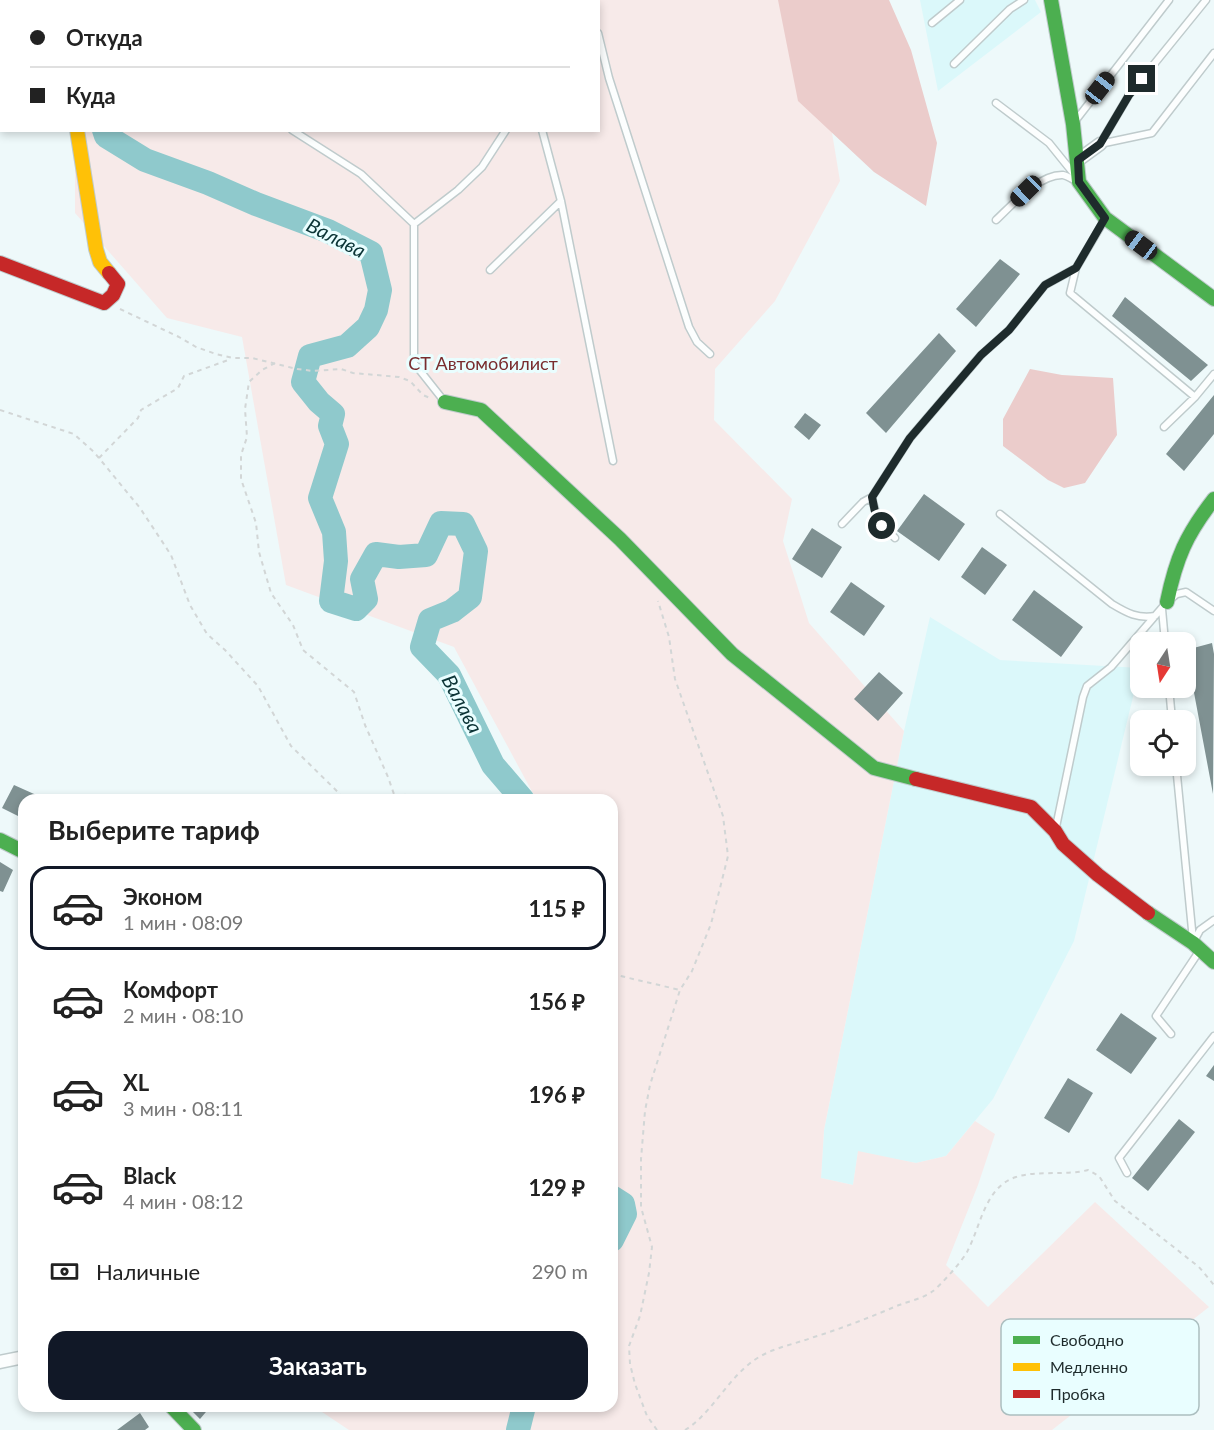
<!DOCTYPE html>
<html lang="ru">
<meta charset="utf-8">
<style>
body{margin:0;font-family:Lato,sans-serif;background:#f6f6f6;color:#222;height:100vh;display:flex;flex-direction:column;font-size:22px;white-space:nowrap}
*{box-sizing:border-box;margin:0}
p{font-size:20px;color:#767676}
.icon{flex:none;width:33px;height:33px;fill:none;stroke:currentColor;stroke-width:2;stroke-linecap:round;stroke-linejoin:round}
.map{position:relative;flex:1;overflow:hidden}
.panel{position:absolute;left:18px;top:794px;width:600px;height:618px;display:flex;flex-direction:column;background:#fff;border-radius:18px;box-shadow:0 3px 9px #0003}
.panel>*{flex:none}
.guide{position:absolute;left:0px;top:0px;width:600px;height:132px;box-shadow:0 3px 9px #0003;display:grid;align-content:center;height:132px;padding:0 30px;background:#fff}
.needle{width:39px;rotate:192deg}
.fabs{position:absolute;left:1130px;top:632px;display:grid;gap:12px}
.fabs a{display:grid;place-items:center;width:66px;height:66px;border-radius:12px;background:#fff;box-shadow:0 3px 9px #0003;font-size:30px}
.end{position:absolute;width:27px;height:27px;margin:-14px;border:8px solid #1e2b2c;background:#fff;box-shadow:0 0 0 3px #fff}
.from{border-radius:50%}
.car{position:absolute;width:18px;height:36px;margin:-18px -9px;border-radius:8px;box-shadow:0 0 4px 2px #0007;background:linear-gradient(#222 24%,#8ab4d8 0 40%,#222 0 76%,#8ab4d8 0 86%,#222 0)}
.guide b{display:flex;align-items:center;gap:21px;height:57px;font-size:22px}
.guide b+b{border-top:2px solid #e0e0e0}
.guide i{width:15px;height:15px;background:#222}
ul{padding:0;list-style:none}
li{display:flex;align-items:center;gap:18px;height:84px;margin:0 12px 9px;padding:0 18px;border:3px solid transparent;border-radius:18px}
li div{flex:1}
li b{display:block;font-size:22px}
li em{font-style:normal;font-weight:700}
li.selected{border-color:#111827}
li>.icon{width:54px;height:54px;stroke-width:1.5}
h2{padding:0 30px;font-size:27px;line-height:72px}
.pay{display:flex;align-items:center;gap:15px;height:66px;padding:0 30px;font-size:22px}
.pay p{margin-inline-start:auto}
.cta{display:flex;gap:12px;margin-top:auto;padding:12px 30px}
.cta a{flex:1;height:69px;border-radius:18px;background:#111827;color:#fff;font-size:24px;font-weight:700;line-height:69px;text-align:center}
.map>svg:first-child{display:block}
</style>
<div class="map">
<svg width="1214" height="1430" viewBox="0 0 1214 1430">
<rect width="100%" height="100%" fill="#eef9fa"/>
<path fill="#dbf8fa" d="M920 0H1035L1041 12 938 91Z
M930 617 1000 660 1140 668 1074 941 993 1099 946 1156 916 1163 858 1152 853 1185 821 1178 824 1130 904 731Z"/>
<path fill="#f7eae9" d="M75 0H418V1L75 2Z
M525 0H810L840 181 775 301 715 369 714 420 792 499 783 541 809 623 904 731 824 1130 821 1178 853 1185 858 1151 916 1163 946 1156 975 1121 995 1134 978 1185 946 1265 988 1307 1095 1202 1209 1307 1052 1430H349L313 1406H612V800L536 799 454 647 286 585 242 337 167 318 75 213V131L598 130V2L523 1Z"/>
<path fill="#ebcccb" d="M778 0H889L911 50 937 143 926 206 874 172 798 101Z
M1030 369 1062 375 1113 378 1117 435 1085 483 1064 488 1048 480 1003 446V419Z"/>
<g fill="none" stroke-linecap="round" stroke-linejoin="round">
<path stroke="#8fc9cc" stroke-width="24" d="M294 0V2
M104 130 106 136 145 160 208 183 256 204 328 231 371 253 380 290 376 310 368 327 347 346 310 356 303 382 319 402 333 414 330 426 337 444 320 498 334 532 336 561 331 601 356 609 366 599 362 579 376 554 399 557 426 555 441 523 463 524 476 551 470 597 452 611 430 620 422 647 449 675 493 765 523 800
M612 1197 623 1204 625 1214 612 1240
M518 1430 524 1406"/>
</g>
<path fill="#7f9192" d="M1000 259 1020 274 976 327 956 309Z
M1125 297 1208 365 1191 381 1112 316Z
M939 333 956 351 886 433 866 413Z
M1214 395V434L1184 471 1166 454Z
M805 413 821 425 809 440 794 427Z
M924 494 965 524 939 561 897 531Z
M812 528 842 547 822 578 792 559Z
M982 547 1007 565 985 595 961 577Z
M851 582 885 606 864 636 830 612Z
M1034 590 1083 627 1061 657 1012 620Z
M1212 643 1214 654 1213 794 1186 650Z
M879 672 903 693 878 721 854 699Z
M14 785 43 798 42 800H24V819L2 808Z
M0 862 13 870 3 892 0 891Z
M1121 1013 1157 1038 1131 1074 1096 1050Z
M1214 1065V1081L1206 1076Z
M1068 1078 1093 1093 1069 1133 1044 1118Z
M1179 1119 1195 1132 1148 1191 1132 1178Z
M187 1406H211L200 1419Z
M140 1413 149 1427 145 1430H117Z"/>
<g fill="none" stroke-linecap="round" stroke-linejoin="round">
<defs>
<path id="lane" d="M179 0 180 2
M591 0V2
M513 2V0
M932 23 960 0
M598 33 609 78 689 327 697 342 710 354
M954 64 1010 9 1024 0
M996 103 1049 143 1074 174
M1076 120 1169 0
M292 130 361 174 414 224V363L444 401
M542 130 561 201 613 461
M1100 144 1129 95 1206 0
M1100 144 1152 133 1214 53
M996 220C1012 205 1039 174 1063 175 1067 176 1072 179 1076 181
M414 224 458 190 482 167 506 130
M1076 268 1070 293 1195 397
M490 270 561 201
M1164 427 1195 397 1214 374
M872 497 910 438 981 355 1009 330 1045 285 1076 268 1105 219
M872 497C875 516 882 526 895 538
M1000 514 1112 604C1127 613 1138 619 1155 616
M842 524 863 502 872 497
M1162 609 1165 642
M1169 687 1172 720
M1176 765 1193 940
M1056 827 1083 697 1087 686 1111 667 1167 602 1177 594 1186 592 1214 611
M1193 943 1200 930 1214 920
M1171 1034 1156 1016 1200 950
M1127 1173 1119 1158 1214 1036"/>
<path id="street" d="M1078 160 1100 144
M0 1362 24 1357"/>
<path id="fast" d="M1051 0 1073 124 1079 182 1105 218 1214 299
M445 402 481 410 620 539 732 654 874 768 916 779
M1167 602C1176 558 1186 535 1214 499
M0 840 24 852
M1148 913 1193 943 1214 962
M171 1406 194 1430"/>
<path id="slow" d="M77 130 96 249 100 262 109 273"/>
<path id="jam" d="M0 263 104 303 113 295 118 284 109 273
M916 779 1031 807 1055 831 1063 844 1098 875 1148 913"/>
</defs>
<use href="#lane" stroke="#bfcbcc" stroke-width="9"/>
<use href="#street" stroke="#bfcbcc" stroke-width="15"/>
<use href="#fast" stroke="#bfcbcc" stroke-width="16"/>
<use href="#slow" stroke="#bfcbcc" stroke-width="16"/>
<use href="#jam" stroke="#bfcbcc" stroke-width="16"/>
<path stroke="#d2d6d6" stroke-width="2" stroke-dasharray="4.5 4.5" stroke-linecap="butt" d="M120 309 179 337 196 347 216 354 233 358H252L297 369 313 371 341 369 353 373 399 377 410 381 423 395 430 398
M275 363 262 370 249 382 245 409 247 437 241 455V479L256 523 259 552 271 593 293 625 303 650 354 692 365 725 388 777 396 800
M0 410 74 434 94 452 140 508 171 555 190 605 207 634 225 650 258 686 291 746 346 800
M99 458 138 418 141 410 178 388 184 376 231 359
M400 800 402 794 422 800
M612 974 680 990
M657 1430 647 1416 635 1384 630 1364 629 1346 640 1316 649 1273 652 1247 641 1207V1159L645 1111 650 1085 680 990 692 971 711 924 728 856 723 816 675 679 669 637 658 601
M685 1430C712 1414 729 1375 759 1357 776 1347 795 1344 814 1337 843 1328 871 1317 899 1305 910 1301 924 1298 933 1291 940 1286 965 1258 968 1250 981 1225 985 1187 1016 1177 1037 1170 1065 1176 1088 1170L1099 1176 1115 1201 1199 1267 1214 1285"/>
<use href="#lane" stroke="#fcfefe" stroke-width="6"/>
<use href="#street" stroke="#fcfefe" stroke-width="12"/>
<use href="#fast" stroke="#4caf50" stroke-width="14"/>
<use href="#slow" stroke="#ffc107" stroke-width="14"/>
<use href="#jam" stroke="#c62828" stroke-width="14"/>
</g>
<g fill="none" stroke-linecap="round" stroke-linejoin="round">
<path stroke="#1e2b2c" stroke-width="8" d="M882 526 875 512 872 497 910 438 981 355 1009 330 1045 285 1076 268 1105 218 1079 182 1078 160 1100 144 1129 95 1142 79"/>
</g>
<g text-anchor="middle" stroke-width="6" stroke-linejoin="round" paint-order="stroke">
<g font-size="18" fill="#792c2e" stroke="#e9feff">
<text x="483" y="370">СТ Автомобилист</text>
</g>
<g font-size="20" font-style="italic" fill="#0b3436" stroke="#e9feff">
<text transform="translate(336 238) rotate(27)" y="7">Валава</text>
<text transform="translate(462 704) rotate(62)" y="7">Валава</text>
</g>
</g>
<rect x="1001" y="1319" width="198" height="96" rx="9" fill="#e9feff" stroke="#acbfc0" stroke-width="1.5"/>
<rect x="1013" y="1336" width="27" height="8" fill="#4caf50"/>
<rect x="1013" y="1363" width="27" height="8" fill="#ffc107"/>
<rect x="1013" y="1390" width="27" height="8" fill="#c62828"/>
<g font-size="16" fill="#1e2b2c">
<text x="1050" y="1346">Свободно</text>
<text x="1050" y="1373">Медленно</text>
<text x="1050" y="1400">Пробка</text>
</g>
</svg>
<div class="fabs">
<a><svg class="needle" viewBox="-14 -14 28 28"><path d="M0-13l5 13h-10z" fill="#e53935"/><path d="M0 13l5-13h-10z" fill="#767676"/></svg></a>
<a><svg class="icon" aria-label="locate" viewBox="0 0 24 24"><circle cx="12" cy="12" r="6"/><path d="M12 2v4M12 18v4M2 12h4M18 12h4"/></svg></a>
</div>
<i class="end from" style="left:882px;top:526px"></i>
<i class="end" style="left:1142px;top:79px"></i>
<i class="car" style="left:1100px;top:88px;rotate:38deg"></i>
<i class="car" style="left:1026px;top:191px;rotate:226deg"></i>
<i class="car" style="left:1141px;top:245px;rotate:307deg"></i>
<div class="guide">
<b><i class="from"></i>Откуда</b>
<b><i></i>Куда</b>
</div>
<section class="panel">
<h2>Выберите тариф</h2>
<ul>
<li class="selected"><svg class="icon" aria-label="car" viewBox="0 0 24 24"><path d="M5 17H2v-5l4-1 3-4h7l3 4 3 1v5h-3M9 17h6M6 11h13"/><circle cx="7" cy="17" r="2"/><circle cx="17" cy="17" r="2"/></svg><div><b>Эконом</b><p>1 мин · 08:09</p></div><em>115 ₽</em></li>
<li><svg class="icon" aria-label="car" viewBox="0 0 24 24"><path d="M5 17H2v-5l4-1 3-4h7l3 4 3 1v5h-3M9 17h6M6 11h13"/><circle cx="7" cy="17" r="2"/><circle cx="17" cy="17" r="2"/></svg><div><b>Комфорт</b><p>2 мин · 08:10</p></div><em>156 ₽</em></li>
<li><svg class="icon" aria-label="car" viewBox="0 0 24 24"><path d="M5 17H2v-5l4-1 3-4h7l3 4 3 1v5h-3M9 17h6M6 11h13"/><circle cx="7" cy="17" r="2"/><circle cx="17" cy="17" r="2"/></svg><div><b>XL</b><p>3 мин · 08:11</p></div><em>196 ₽</em></li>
<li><svg class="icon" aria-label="car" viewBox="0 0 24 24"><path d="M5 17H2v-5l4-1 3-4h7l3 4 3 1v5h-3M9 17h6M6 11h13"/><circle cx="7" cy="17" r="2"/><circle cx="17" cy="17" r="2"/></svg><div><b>Black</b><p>4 мин · 08:12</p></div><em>129 ₽</em></li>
</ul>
<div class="pay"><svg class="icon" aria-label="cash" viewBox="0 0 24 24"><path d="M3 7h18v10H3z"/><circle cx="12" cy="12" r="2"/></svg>Наличные<p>290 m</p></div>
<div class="cta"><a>Заказать</a></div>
</section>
</div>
